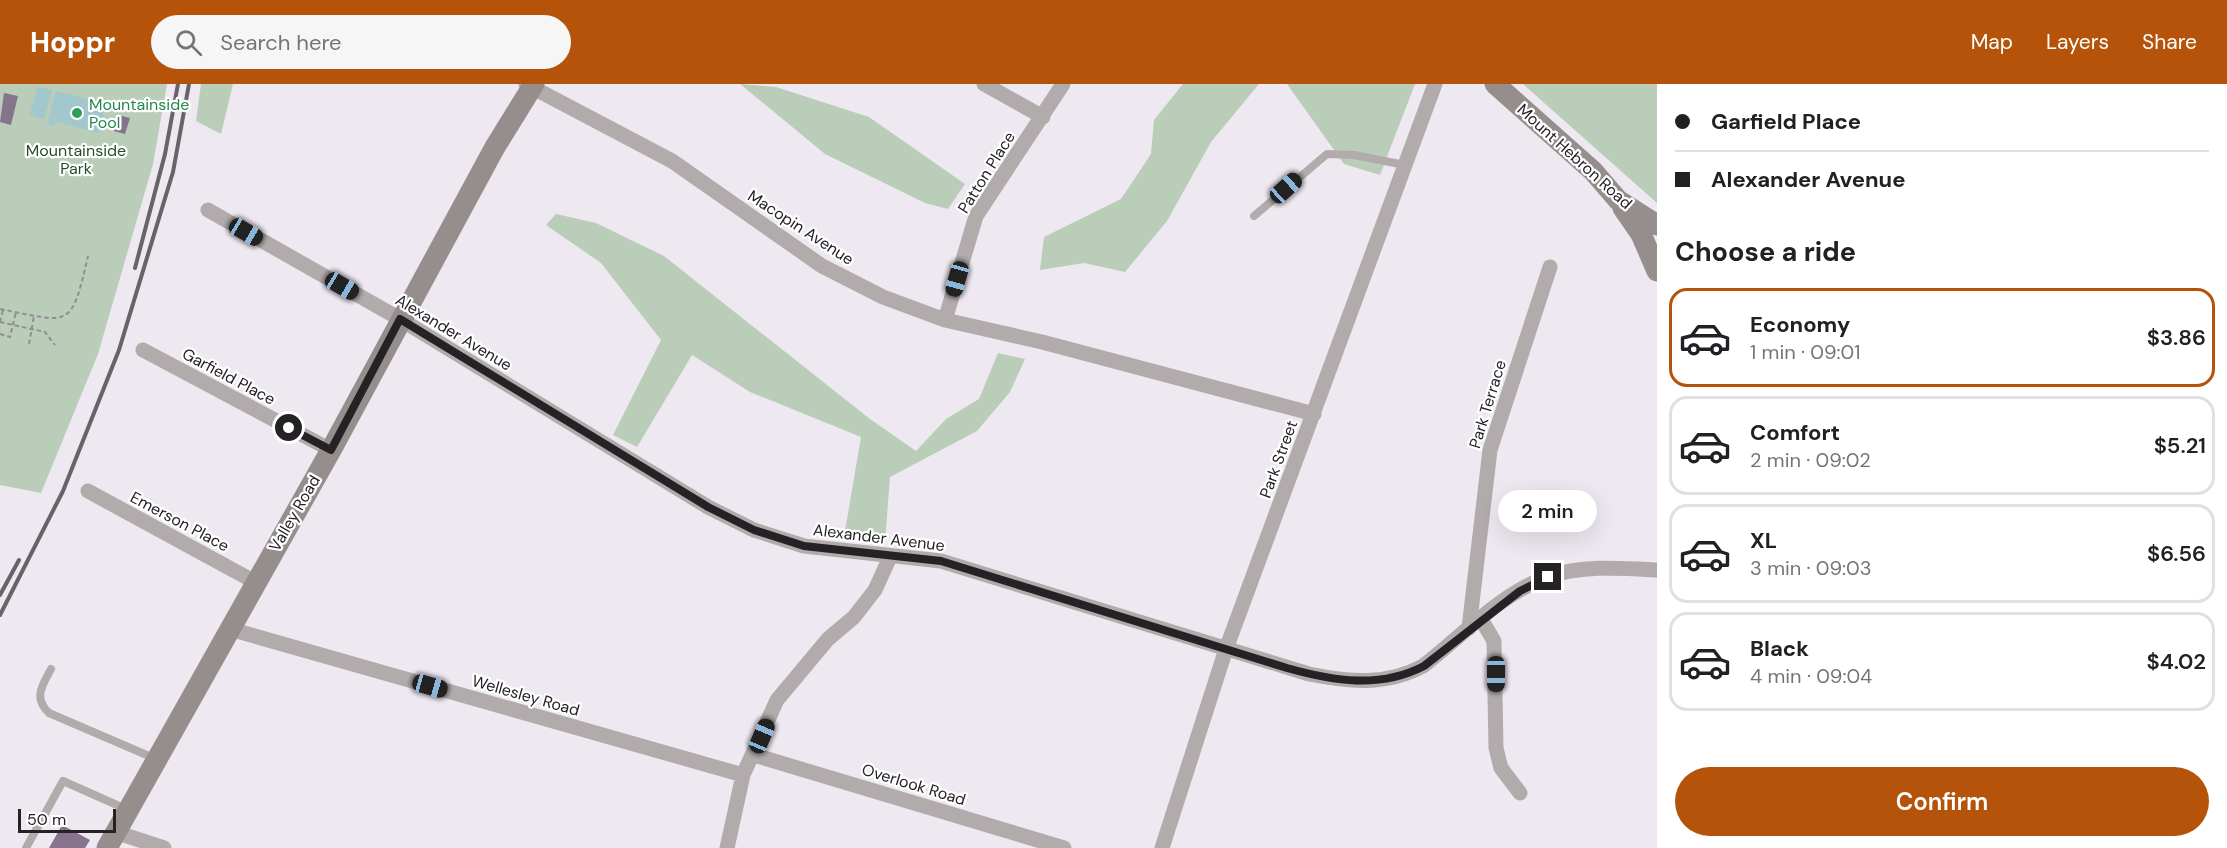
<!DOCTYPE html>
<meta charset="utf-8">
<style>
body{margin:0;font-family:"DM Sans",sans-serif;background:#f6f6f6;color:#202124;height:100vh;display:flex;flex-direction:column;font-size:22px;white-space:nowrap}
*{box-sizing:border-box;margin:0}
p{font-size:20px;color:#757577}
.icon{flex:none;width:33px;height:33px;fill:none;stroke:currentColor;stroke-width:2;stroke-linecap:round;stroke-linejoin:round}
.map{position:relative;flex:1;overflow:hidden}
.sheet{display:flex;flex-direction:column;background:#fff;width:570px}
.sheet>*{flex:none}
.hud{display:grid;align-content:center;height:132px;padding:0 18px;background:#fff}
.scale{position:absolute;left:18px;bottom:15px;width:98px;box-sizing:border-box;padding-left:6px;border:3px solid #242225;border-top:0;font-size:16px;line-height:21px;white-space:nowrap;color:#242225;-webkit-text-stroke:4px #fff;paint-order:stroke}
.end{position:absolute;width:27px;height:27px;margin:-14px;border:8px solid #242225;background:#fff;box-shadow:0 0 0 3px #fff}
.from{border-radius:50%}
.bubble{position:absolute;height:42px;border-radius:21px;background:#fff;box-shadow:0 6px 24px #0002;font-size:20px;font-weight:600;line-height:42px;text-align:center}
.car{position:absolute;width:18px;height:36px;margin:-18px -9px;border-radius:8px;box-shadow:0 0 4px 2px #0007;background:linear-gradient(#222 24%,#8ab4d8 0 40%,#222 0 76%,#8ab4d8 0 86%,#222 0)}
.hud b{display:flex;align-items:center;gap:21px;height:57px;font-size:22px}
.hud b+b{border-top:2px solid #e0e0e0}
.hud i{width:15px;height:15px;background:#202124}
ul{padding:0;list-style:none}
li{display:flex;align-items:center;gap:18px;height:99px;margin:0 12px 9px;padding:0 6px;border:3px solid #e0e0e0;border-radius:18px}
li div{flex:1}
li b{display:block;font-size:22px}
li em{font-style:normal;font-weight:600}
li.current{border-color:#b45309}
li>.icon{width:54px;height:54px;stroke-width:1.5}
h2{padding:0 18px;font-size:27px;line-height:72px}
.cta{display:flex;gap:12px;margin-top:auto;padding:12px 18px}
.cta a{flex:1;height:69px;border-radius:36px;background:#b45309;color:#fff;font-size:24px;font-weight:600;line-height:69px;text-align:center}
header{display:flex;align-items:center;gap:36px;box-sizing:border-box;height:84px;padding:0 30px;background:#b45309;color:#fff}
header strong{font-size:28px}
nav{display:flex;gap:33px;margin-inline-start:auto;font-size:21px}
.search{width:420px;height:54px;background:#f6f6f6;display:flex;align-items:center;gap:15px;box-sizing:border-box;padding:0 21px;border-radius:33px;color:#757577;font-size:22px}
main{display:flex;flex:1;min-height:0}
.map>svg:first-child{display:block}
</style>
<header>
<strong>Hoppr</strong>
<div class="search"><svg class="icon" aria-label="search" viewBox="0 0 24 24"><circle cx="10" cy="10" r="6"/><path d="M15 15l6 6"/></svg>Search here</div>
<nav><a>Map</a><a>Layers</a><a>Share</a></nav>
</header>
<main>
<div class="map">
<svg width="1657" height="764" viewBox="0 0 1657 764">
<rect width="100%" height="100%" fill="#eee8f1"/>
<path fill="#b9cdb9" d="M0 0H167L153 80 98 270 41 409 0 401Z
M201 0H233L221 50 196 37Z
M740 0 776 3 869 33 965 100 948 125 925 119 825 70Z
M1183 0H1259L1211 58 1167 137 1125 188 1084 179 1040 186 1044 153 1121 115 1151 70 1154 36Z
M1287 0H1415L1380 91 1344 80Z
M1523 0H1657V119Z
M556 130 596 139 664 172 870 335 916 367 946 335 979 315 998 269 1025 275 1010 308 977 347 890 393 885 457 844 453 861 353 750 308 692 271 637 363 613 351 661 256 601 179 546 141Z"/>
<path fill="#a2c7cd" d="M37 3 52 6 44 35 30 31Z
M56 7 106 20 99 49 56 38 54 42 47 40Z"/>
<path fill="#85748c" d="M4 9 18 12 11 41 0 38Z
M118 31 130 34 125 50 114 47Z
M62 741 90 756 85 764H49Z"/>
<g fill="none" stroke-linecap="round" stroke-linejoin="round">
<path stroke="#918d94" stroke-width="2" stroke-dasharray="4.5 3" stroke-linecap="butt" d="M0 225C71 239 71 246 88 172
M0 238 45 248 55 261
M0 238 3 226
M0 250 10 253 16 228
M29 260 34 232"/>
<path stroke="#b1acab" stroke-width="8" d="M1254 132 1327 70 1354 71 1405 81
M51 585C42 602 33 614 49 629L156 675
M26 764 63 697 126 725"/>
<path stroke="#b1acab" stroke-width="15" d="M526 0 672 77 822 182 883 213 945 236 1042 258 1314 330
M984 0 1043 33
M208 126 400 235 708 423 754 446 804 462 941 477 1309 590C1349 598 1386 602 1423 582 1462 552 1500 510 1547 493 1582 481 1621 484 1657 486
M945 236 976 132 1063 0
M143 266 331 366
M88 407 255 498
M1481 535 1494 557 1496 664 1501 684 1520 709
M1469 544 1490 366 1550 183
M230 545 743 691
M754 671 1064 764
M115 748 164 764
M727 764 743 691 777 616 828 555 854 533 875 506 890 473
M1162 764 1226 565 1435 0"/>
<path stroke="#958e8c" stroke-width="21" d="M1495 0 1593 87 1618 116 1657 141
M1623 124 1641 150 1657 187
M107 764 331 366 495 63 534 0"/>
<path stroke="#676368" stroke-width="4" d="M135 184 165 70 178 0
M0 511 19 476
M0 531 63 407 119 266 173 88 189 0"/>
</g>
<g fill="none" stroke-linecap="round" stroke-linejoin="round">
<path stroke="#242225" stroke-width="8" d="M289 344 331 366 400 235 708 423 754 446 804 462 941 477 1287 584C1333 597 1380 605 1424 582L1520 507 1548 493"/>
</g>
<circle fill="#2e9e5b" stroke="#fff" stroke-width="2" cx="77" cy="29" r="6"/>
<g text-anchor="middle" stroke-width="4.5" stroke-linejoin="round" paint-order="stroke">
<g font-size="16" fill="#27864d" stroke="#fff" text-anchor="start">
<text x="89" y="26">Mountainside<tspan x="89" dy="18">Pool</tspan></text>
</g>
<g font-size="16" fill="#284b2a" stroke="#fff">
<text x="76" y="72">Mountainside<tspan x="76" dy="18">Park</tspan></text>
</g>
<g font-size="16" fill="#242225" stroke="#fff">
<text transform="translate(1575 72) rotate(42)" y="6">Mount Hebron Road</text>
<text transform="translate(986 88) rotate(-58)" y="6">Patton Place</text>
<text transform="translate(801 143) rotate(33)" y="6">Macopin Avenue</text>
<text transform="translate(454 248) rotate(31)" y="6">Alexander Avenue</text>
<text transform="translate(229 292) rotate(28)" y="6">Garfield Place</text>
<text transform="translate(1487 320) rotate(-73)" y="6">Park Terrace</text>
<text transform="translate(1278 375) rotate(-70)" y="6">Park Street</text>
<text transform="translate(294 429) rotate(-60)" y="6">Valley Road</text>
<text transform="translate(180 437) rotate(28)" y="6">Emerson Place</text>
<text transform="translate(879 453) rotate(7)" y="6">Alexander Avenue</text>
<text transform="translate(526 611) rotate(16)" y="6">Wellesley Road</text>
<text transform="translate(914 700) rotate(17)" y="6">Overlook Road</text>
</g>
</g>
</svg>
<div class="scale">50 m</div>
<i class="end from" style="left:289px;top:344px"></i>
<i class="end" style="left:1548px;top:493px"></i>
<div class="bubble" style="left:1498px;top:406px;width:99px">2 min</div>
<i class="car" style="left:1286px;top:104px;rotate:48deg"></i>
<i class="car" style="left:246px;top:148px;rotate:120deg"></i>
<i class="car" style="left:957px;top:195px;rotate:196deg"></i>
<i class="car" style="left:342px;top:202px;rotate:120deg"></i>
<i class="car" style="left:1496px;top:590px;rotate:180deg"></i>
<i class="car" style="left:430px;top:602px;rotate:106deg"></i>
<i class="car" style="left:762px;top:652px;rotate:23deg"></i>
</div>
<section class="sheet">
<div class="hud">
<b><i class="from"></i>Garfield Place</b>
<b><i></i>Alexander Avenue</b>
</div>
<h2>Choose a ride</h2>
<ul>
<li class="current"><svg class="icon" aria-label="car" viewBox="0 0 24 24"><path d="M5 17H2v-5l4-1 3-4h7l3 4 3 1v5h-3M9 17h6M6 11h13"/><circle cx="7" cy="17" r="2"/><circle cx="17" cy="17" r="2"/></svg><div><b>Economy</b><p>1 min · 09:01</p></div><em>$3.86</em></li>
<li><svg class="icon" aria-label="car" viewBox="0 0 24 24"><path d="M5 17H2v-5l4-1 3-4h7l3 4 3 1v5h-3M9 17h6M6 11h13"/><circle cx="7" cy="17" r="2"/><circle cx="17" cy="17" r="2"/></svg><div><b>Comfort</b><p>2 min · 09:02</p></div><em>$5.21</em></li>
<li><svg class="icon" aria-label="car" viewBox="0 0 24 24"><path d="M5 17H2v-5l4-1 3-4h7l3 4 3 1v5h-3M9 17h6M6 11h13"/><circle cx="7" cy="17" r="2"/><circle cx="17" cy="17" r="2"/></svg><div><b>XL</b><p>3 min · 09:03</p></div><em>$6.56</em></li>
<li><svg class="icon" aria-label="car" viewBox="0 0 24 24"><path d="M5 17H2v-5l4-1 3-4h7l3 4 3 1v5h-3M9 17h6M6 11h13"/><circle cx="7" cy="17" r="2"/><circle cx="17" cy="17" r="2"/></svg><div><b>Black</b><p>4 min · 09:04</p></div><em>$4.02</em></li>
</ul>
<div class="cta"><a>Confirm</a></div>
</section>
</main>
